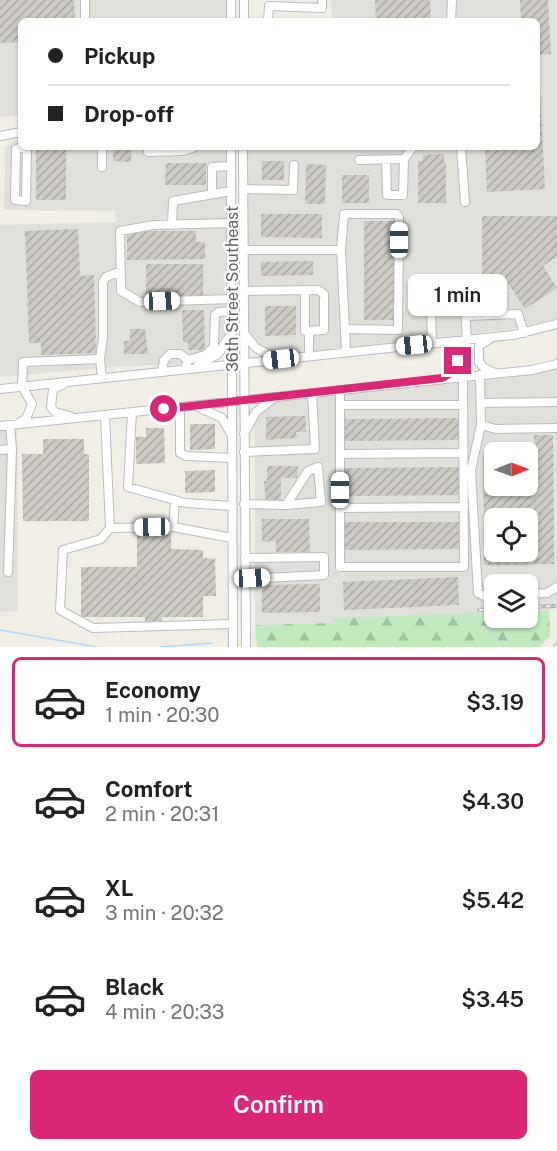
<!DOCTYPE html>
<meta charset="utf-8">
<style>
body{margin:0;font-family:"Public Sans",sans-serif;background:#f2f2f2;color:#222;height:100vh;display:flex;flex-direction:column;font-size:22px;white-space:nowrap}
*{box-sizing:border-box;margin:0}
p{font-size:20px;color:#767676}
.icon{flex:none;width:33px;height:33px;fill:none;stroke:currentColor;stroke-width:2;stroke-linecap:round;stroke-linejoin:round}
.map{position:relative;height:647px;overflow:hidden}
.drawer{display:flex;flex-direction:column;background:#fff;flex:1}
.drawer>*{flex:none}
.banner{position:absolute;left:18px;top:18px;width:522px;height:132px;border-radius:9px;box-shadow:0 2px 4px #0004;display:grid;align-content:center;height:132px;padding:0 30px;background:#fff}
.needle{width:39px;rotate:89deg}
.buttons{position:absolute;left:484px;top:442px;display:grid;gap:12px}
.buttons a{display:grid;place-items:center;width:54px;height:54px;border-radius:9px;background:#fff;box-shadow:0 2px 4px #0004;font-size:30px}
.end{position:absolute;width:27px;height:27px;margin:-14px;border:8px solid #db2777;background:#fff;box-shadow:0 0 0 3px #fff}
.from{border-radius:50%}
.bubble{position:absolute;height:42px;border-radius:9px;background:#fff;box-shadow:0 2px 4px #0004;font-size:20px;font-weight:600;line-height:42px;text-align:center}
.car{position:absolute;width:18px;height:36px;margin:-18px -9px;border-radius:8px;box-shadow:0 0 4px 2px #0007;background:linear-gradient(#fff 24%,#345 0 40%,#fff 0 76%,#345 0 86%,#fff 0)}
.banner b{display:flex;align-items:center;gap:21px;height:57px;font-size:22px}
.banner b+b{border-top:2px solid #e0e0e0}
.banner i{width:15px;height:15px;background:#222}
ul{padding:10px 0 0;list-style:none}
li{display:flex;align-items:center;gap:18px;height:90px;margin:0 12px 9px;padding:0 18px;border:3px solid transparent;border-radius:9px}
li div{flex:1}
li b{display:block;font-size:22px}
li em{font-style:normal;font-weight:600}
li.selected{border-color:#db2777}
li>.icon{width:54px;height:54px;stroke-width:1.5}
.button{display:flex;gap:12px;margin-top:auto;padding:12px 30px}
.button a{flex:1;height:69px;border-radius:9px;background:#db2777;color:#fff;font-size:24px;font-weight:600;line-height:69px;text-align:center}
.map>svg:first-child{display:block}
</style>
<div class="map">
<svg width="557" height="647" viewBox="0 0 557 647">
<defs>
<pattern id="forest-firs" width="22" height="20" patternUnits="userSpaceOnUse" patternTransform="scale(1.5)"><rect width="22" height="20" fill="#c0ebbf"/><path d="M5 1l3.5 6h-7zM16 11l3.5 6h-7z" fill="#9fc29f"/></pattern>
<pattern id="building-hatch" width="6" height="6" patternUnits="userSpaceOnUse" patternTransform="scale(1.5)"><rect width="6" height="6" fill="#ccc9c2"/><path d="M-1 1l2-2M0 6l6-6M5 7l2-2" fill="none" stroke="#a9a7a1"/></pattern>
</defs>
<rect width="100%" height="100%" fill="#f1eee5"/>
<path fill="#e1e0da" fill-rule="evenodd" d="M0 0H229V21H21V116L0 117Z
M331 0H557V319L537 326 279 356 255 342 248 328 247 147H537V21H332Z
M20 138 21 147H228L226 331 211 356 192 364 112 367 0 377V225L116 222 115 211 4 210 5 147Z
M557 369V602L549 611H528V585H495V612L335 618V623L255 625V422L260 412 278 400 514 377ZM495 453H528V486H495ZM495 519H528V552H495Z
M17 428 18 611 0 612V431Z"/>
<path fill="url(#forest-firs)" d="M528 611H549L550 636 539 647H257L255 625 335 623 334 618 495 612V618H528Z"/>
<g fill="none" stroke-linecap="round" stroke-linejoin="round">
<path stroke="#a7daff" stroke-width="1.5" d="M0 630 97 647
M161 647 212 643"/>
</g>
<path fill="url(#building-hatch)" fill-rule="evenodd" d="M0 0H74L75 21H21V42L0 43Z
M375 0H430L431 21H376Z
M520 0H548L551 54 537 55V21H521Z
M511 18V21H489V19Z
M537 91H540L545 189 487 192 485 147H537Z
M113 147H132L131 162 113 161Z
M36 149H66V200H36Z
M444 154V162H446V203H418V161H423V155Z
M262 161H284V180H262Z
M166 163H206V185H165Z
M306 164 326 165 325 204H305Z
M342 175H369V203H342Z
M261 214H322V238L261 237Z
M482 216H557V256L543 266 557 288 525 309 507 282 487 295H482Z
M364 221H397L398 320H364Z
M78 229 80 276 94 275 96 353 41 355V343H29L25 231Z
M127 231H196V242H205V259L127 260Z
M313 261V275L261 276V262Z
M146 264H203V297H146Z
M265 306H296V335L265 336Z
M182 310H204L205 350H188V342H183Z
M130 329H145L148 354H124V341H130Z
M305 416 306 432H296L297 438 266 440V417Z
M460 418V440L344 441V419Z
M190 424H215V449L190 450Z
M146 428H164L165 463 136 464V437H146Z
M534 435H553L554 564 484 565 483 456H495V486H528V456H534ZM495 519H528V552H495Z
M43 439H84V454H89V521H23L22 454H43Z
M267 466H298L297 478H281V503H266L264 481H267Z
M460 467V495L345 496V468Z
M215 470V492L185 493V471Z
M262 519H309L310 552H276V541L262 542Z
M345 522H461V549L345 550Z
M137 534H171V549L203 550V558L215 559 216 596H203V617H162V621L145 622V617H81V567H137Z
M458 577 459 605 344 610 343 582Z
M320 584V612L262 613V585Z"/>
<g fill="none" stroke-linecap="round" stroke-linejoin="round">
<defs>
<path id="minor" d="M85 21V0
M231 21V0
M244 21V0
M268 21 269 6 322 8V0
M451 21 452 0
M0 136 21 132
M23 147 16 149 15 200 26 201 27 147
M148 147V152L183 151 195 147
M231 147 233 647
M243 147 246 647
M461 147 465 202
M359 160 404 159 413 147
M386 160 387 195H403L404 159
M102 167V147
M243 189 293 190 294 165
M212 194V167L231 166
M231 223 154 225 120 231 121 291 140 302 231 299
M172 225 173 201 231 191
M243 250H341L344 214H397L399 218 398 330 345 329 341 250
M243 291 318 290 324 294V330L305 331V290
M466 316 518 314 524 333
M345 329 346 352
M244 333 256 348 276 358
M309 333V356
M491 338 479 346V362L484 368 495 373
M432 343 431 308 465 307 467 340
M100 359 103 338V282L106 277 121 271
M197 366 218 354 231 334
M185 369 188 360 205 355 214 347 215 315 219 312 231 311
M162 371 164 360 170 354H180L188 360
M480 375 481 425 496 429 557 428
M444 377 456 370C462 356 454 349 444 342
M62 385 53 389 51 407 55 412 70 416
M0 389 513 335 557 324
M340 390V567H464L463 376
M481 403 557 402
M340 405H463
M180 407V453L186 456 232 458
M198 407 222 418 231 434
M132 412 128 487 185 503 232 506
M105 415 110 528 101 539 63 550 60 610 93 628 233 624
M20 422 26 419 32 404 22 386 23 362 100 359 102 378
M481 425 471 470 478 593 486 597 495 596
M0 426 532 370 557 364
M244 434 256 412 274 398
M0 450 12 449 10 425
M244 452 315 449 312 393
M340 454 463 453
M244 504 286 505 321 502 318 467 308 471 286 505
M340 508 464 507
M173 527 175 501
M110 528 173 527 232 538
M245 558 324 557V575L245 579
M8 572 12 449
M528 594 547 593 557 587"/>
</defs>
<use href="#minor" stroke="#b8bbc0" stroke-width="10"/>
<use href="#minor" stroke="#fff" stroke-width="8"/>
<defs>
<path id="rail" d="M528 607 557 606
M479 610 495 609
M555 647 557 645"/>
</defs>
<use href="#rail" stroke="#b6b7b8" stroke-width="4"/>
<use href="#rail" stroke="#fff" stroke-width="1.5" stroke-dasharray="4.5" stroke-linecap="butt"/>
</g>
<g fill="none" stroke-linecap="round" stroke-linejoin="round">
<path stroke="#db2777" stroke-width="8" d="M164 409 442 378 456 370 458 361"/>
</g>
<g text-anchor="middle" stroke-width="4.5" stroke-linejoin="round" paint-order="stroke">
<g font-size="16" fill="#5d6267" stroke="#fff">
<text transform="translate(232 289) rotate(-90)" y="6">36th Street Southeast</text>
</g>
</g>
</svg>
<div class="buttons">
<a><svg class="needle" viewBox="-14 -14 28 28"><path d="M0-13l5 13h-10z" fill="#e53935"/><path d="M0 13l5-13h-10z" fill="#767676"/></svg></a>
<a><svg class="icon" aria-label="locate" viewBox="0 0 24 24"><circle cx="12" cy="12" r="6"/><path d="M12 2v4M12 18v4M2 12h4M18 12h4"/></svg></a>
<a><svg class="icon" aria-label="layers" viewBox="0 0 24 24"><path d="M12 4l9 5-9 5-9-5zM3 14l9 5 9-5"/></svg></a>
</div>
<i class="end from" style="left:164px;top:409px"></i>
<i class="end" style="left:458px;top:361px"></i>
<div class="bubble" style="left:408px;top:274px;width:99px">1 min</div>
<i class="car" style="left:399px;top:240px;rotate:0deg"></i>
<i class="car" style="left:162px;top:301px;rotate:88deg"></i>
<i class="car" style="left:414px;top:345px;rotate:264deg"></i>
<i class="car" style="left:281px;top:359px;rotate:263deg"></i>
<i class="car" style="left:340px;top:490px;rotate:0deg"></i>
<i class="car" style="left:152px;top:527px;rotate:269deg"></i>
<i class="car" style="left:252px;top:578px;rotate:87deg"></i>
<div class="banner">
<b><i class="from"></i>Pickup</b>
<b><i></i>Drop-off</b>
</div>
</div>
<section class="drawer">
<ul>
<li class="selected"><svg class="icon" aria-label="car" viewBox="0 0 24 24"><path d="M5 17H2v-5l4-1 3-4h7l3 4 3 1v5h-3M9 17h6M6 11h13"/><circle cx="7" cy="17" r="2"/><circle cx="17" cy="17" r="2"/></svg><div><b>Economy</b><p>1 min · 20:30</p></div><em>$3.19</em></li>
<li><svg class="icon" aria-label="car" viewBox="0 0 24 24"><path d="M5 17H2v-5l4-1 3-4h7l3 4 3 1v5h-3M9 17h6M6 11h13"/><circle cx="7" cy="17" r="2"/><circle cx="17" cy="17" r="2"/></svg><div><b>Comfort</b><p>2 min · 20:31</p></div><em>$4.30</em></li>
<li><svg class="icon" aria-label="car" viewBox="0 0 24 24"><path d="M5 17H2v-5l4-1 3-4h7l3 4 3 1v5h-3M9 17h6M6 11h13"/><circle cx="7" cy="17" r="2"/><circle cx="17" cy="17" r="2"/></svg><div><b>XL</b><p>3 min · 20:32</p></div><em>$5.42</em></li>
<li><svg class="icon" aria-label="car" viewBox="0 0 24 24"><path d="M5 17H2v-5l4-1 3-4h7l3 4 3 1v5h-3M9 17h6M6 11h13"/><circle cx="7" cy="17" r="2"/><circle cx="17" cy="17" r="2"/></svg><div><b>Black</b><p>4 min · 20:33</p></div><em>$3.45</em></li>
</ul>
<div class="button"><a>Confirm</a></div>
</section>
